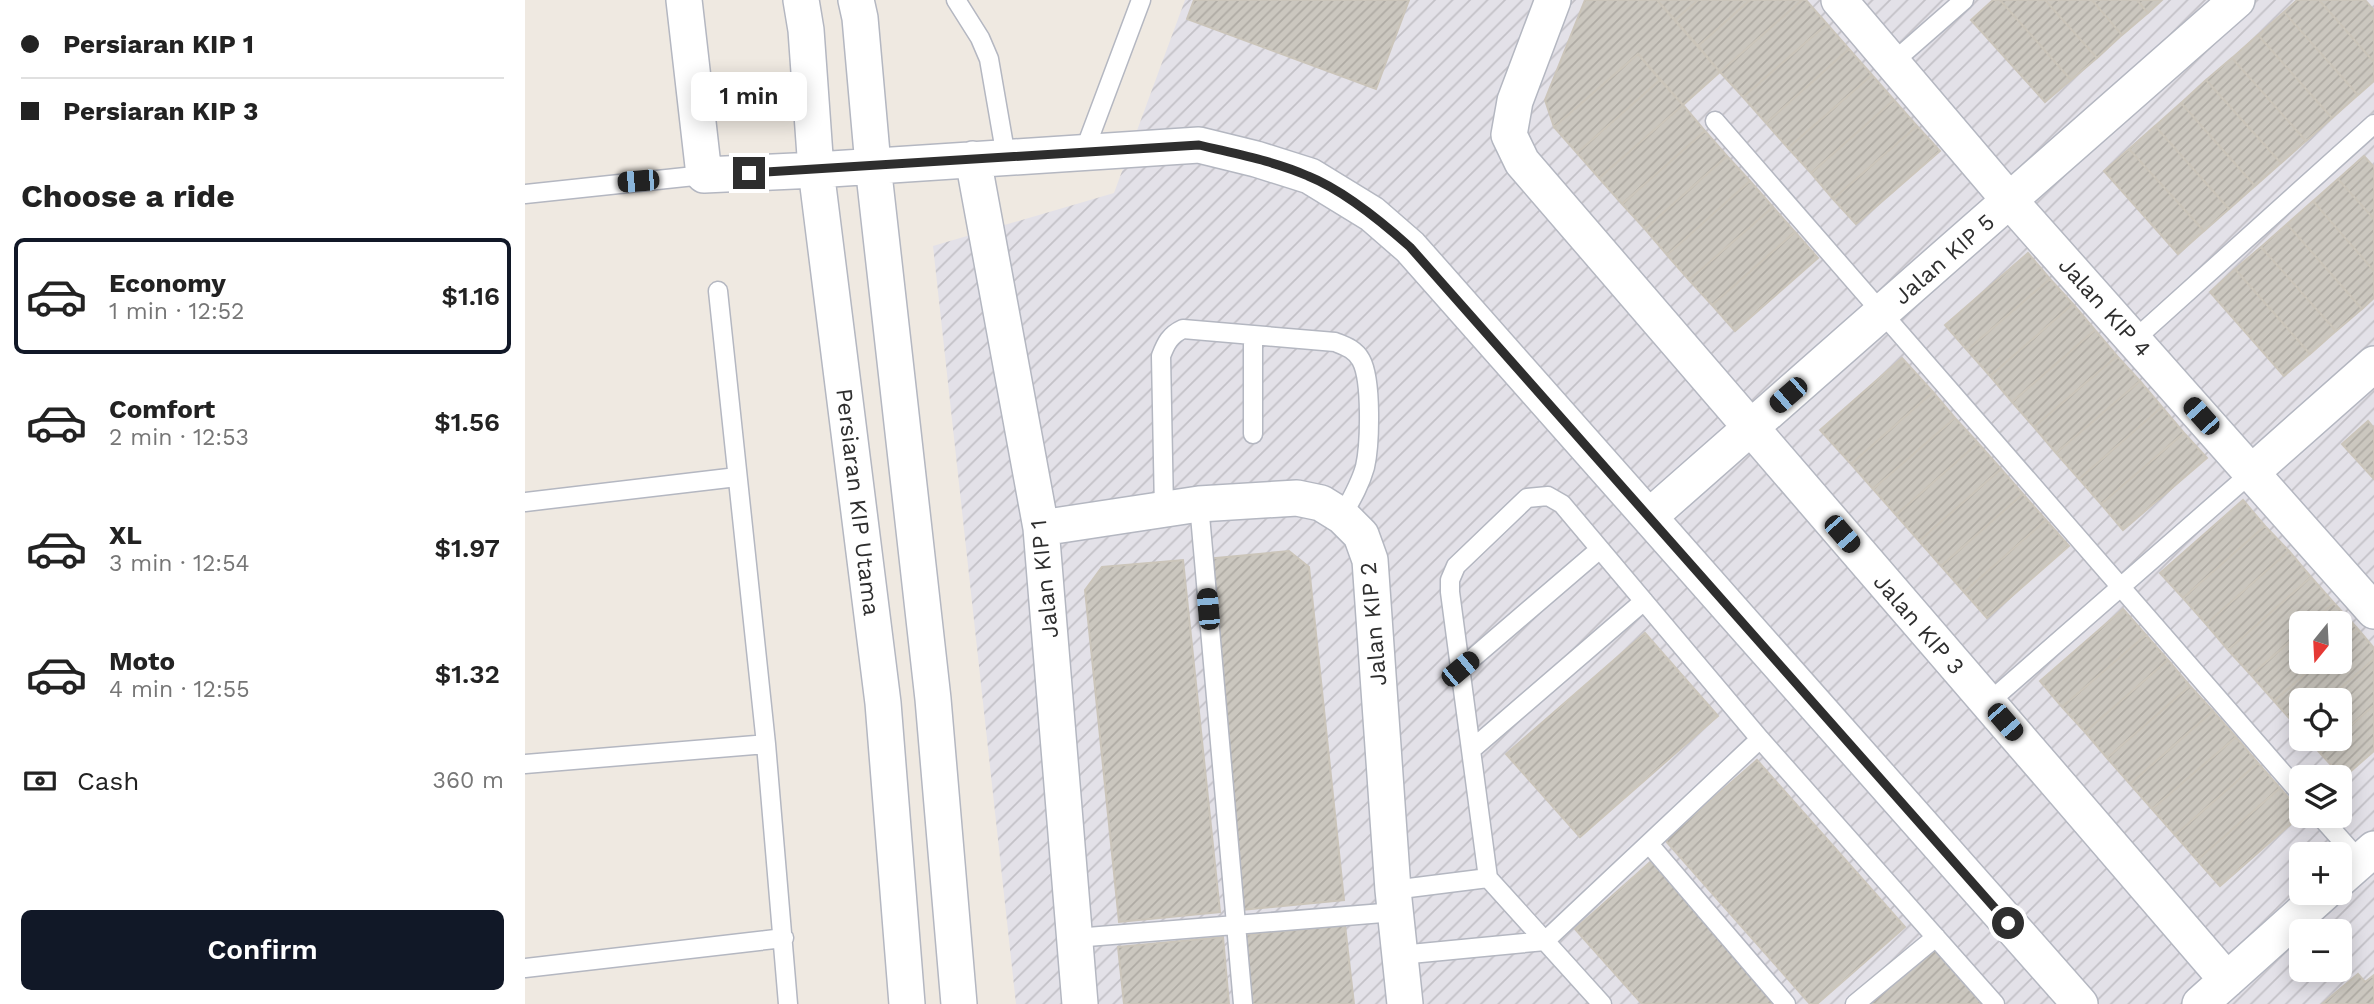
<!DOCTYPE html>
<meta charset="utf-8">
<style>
body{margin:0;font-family:"Work Sans",sans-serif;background:#f2f2f2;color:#222;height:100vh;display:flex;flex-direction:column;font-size:26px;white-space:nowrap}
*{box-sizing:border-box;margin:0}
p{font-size:23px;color:#767676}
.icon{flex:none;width:38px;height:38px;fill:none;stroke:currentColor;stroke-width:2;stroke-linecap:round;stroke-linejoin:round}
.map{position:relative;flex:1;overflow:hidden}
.side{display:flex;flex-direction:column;background:#fff;width:525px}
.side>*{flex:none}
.guide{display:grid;align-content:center;height:154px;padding:0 21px;background:#fff}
.needle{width:46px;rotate:198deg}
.controls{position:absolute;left:1764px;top:611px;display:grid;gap:14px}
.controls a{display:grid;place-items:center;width:63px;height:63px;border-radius:10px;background:#fff;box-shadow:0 4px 18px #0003;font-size:35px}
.end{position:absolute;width:32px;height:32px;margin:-16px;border:9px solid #2e2e2e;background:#fff;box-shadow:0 0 0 4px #fff}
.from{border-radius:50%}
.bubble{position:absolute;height:49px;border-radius:10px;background:#fff;box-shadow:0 4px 18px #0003;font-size:23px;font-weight:600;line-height:49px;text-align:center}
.car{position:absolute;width:21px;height:42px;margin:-21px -10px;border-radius:9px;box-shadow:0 0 5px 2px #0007;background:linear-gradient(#222 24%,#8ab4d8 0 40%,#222 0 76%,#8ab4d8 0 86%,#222 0)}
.guide b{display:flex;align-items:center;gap:24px;height:66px;font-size:26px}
.guide b+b{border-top:2px solid #e0e0e0}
.guide i{width:18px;height:18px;background:#222}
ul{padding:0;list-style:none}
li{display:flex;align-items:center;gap:21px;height:116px;margin:0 14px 10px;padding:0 7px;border:4px solid transparent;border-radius:10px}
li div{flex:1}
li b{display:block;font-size:26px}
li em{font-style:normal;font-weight:600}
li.current{border-color:#111827}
li>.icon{width:63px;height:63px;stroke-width:1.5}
h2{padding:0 21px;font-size:32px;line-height:84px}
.pay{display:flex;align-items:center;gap:18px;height:77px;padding:0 21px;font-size:26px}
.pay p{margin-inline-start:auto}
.primary-button{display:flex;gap:14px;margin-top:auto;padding:14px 21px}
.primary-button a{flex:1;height:80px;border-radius:10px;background:#111827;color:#fff;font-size:28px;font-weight:600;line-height:80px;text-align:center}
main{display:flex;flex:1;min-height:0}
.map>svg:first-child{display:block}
</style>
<main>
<section class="side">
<div class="guide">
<b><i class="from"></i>Persiaran KIP 1</b>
<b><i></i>Persiaran KIP 3</b>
</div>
<h2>Choose a ride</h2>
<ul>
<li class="current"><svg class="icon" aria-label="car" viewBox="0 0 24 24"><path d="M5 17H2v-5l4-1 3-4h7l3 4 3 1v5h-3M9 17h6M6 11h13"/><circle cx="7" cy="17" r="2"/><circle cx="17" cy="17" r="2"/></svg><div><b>Economy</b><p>1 min · 12:52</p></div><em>$1.16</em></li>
<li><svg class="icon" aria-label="car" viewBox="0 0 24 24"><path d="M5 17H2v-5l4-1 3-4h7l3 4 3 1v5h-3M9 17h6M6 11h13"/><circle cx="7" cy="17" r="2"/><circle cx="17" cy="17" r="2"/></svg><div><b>Comfort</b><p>2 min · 12:53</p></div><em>$1.56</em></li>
<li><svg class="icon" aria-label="car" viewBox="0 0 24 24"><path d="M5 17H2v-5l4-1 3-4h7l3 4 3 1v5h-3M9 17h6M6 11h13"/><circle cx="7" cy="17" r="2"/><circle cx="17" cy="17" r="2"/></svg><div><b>XL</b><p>3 min · 12:54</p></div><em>$1.97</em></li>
<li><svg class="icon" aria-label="car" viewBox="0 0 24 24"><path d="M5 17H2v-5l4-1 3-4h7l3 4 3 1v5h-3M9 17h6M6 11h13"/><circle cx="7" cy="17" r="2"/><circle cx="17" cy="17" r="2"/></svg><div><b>Moto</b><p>4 min · 12:55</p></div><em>$1.32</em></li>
</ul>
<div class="pay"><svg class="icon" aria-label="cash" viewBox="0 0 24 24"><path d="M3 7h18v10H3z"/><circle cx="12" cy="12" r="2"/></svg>Cash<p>360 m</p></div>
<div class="primary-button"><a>Confirm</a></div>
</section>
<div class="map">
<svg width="1849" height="1004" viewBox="0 0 1849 1004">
<defs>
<pattern id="industrial-furrows" width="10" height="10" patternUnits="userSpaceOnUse" patternTransform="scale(1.75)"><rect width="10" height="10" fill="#e3e1e8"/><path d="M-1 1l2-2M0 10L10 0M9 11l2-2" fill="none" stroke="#c3c1c7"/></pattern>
<pattern id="building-hatch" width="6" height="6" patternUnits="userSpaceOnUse" patternTransform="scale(1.75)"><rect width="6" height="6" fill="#cbc7bf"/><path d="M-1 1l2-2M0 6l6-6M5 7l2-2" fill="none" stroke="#afaba4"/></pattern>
</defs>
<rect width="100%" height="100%" fill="#efe9e1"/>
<path fill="url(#industrial-furrows)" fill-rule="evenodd" d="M660 0H1849V1004H491L408 246 589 193ZM1776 623H1815V662H1776ZM1776 700H1815V738H1776ZM1776 777H1815V816H1776ZM1776 854H1815V892H1776ZM1776 931H1815V970H1776Z"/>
<path fill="url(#building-hatch)" stroke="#cbc5ba" stroke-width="2" d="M669 0H884L851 89 662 19Z
M1060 0H1132L1195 72 1158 105 1113 54 1029 127 1020 100Z
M1132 0H1173L1150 20Z
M1173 0H1225L1173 46 1150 20Z
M1225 0H1277L1195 72 1173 46Z
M1277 0H1281L1302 24 1218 97 1195 72Z
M1468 0H1475L1546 80 1520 102 1446 20Z
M1475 0H1520L1572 58 1546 80Z
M1520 0H1567L1597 35 1572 58Z
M1567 0H1612L1623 13 1597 35Z
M1612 0H1637L1623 13Z
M1772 0H1794L1849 62V81L1833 95 1759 12Z
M1794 0H1840L1849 10V62Z
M1759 12 1833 95 1807 118 1733 35Z
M1302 24 1324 49 1241 123 1218 97Z
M1733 35 1807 118 1781 141 1707 58Z
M1324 49 1347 75 1263 148 1241 123Z
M1113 54 1135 80 1052 153 1029 127Z
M1707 58 1781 141 1756 163 1681 80Z
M1347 75 1369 100 1286 173 1263 148Z
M1135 80 1158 105 1074 178 1052 153Z
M1681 80 1756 163 1730 186 1656 103Z
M1369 100 1392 126 1308 199 1286 173Z
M1656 103 1730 186 1704 209 1630 126Z
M1158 105 1180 131 1097 204 1074 178Z
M1392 126 1415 151 1331 224 1308 199Z
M1630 126 1704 209 1679 231 1604 149Z
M1180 131 1202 156 1120 229 1097 204Z
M1604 149 1679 231 1653 254 1579 171Z
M1202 156 1225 181 1142 255 1120 229Z
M1839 156 1849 167V219L1813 179Z
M1813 179 1849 219V271L1788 201Z
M1225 181 1248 207 1164 280 1142 255Z
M1788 201 1849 271V298L1837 309 1762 224Z
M1248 207 1270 232 1187 305 1164 280Z
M1762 224 1837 309 1811 331 1736 247Z
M1270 232 1293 258 1210 331 1187 305Z
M1736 247 1811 331 1785 354 1710 269Z
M1503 253 1525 279 1442 350 1420 325Z
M1710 269 1785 354 1759 376 1685 292Z
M1525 279 1548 304 1465 376 1442 350Z
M1548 304 1570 330 1487 402 1465 376Z
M1570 330 1592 356 1509 427 1487 402Z
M1592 356 1615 381 1531 453 1509 427Z
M1377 358 1408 392 1326 464 1295 430Z
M1615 381 1637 407 1554 479 1531 453Z
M1408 392 1430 418 1348 489 1326 464Z
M1637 407 1659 433 1576 504 1554 479Z
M1430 418 1453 443 1371 515 1348 489Z
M1843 421 1849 428V479L1817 444Z
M1659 433 1682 458 1598 530 1576 504Z
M1453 443 1476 469 1394 541 1371 515Z
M1476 469 1498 494 1416 566 1394 541Z
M1498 494 1521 520 1439 592 1416 566Z
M1718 500 1740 526 1658 598 1635 573Z
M1521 520 1544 546 1462 618 1439 592Z
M1740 526 1764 551 1681 624 1658 598Z
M764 551 784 567 819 900 717 910 681 559Z
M1764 551 1786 577 1703 650 1681 624Z
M658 560 695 912 594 922 560 590 577 567Z
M1786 577 1809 603 1786 623H1776V632L1726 675 1703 650Z
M1809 603 1832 628 1815 643V623H1786Z
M1598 609 1621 635 1537 707 1515 681Z
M1832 628 1849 648V659L1802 700H1776V723L1772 727 1749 701 1794 662H1815V643Z
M1776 632V662H1794L1749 701 1726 675Z
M1120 633 1193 716 1055 837 981 754Z
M1621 635 1643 660 1560 732 1537 707Z
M1849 659V705L1815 735V700H1802Z
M1643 660 1665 686 1582 758 1560 732Z
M1665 686 1688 711 1605 784 1582 758Z
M1849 705V751L1818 778 1795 753 1811 738H1815V735Z
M1688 711 1711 737 1627 809 1605 784Z
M1711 737 1733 763 1650 835 1627 809Z
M1782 738H1811L1795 753Z
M1232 760 1380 927 1292 1004H1285L1140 840Z
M1733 763 1755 788 1672 860 1650 835Z
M1755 788 1776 812V815L1695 886 1672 860Z
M1132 856 1254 1004H1117L1050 929Z
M820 925 829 1004H726L719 935Z
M698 937 704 1004H599L593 947Z
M1408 948 1457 1004H1343Z
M1833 974 1840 982 1849 975V1004H1797Z"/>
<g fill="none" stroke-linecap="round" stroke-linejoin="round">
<defs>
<path id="service" d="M431 0 455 38 464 59 481 157
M1367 63 1439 0
M1190 121 1776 794
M559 152 616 0
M0 194 179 175
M193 291 241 744 263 1004
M1609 340 1849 124
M728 434V335
M0 502 212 477
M674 504 718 1004
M639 510 636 356C641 343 645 335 658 329L810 342C820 346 830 349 836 360 847 380 845 445 840 467 835 485 826 500 817 516
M935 669 1075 549
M1463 703 1726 473
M946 750 1119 601
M0 764 241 744
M1795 816 1835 861
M1124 844 1261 1004
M868 890 963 878
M550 938 870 912
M875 955 1020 941 1235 739
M0 968 259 938
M1077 1004 963 878 925 592V580L931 566 1002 498 1023 496 1037 504 1235 739 1470 1004
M1330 1004 1411 937"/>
<path id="minor" d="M159 0 179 175 291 170 674 145 731 159 785 176 847 214 885 247 1555 1004
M276 0 281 30 291 170 358 703 382 1004
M331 0 335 18 348 165 408 699 434 1004
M1028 0 990 101 984 135 997 162 1702 980
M1314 0 1485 201 1849 611
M448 159 516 528 555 1004
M1726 473 1849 364
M1124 517 1712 0
M516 528 674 504 772 498 796 503 817 516 836 535 845 560 868 890 880 1004
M1815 879 1849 849
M1675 1004 1800 892"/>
</defs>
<use href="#service" stroke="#b4b7c1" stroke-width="21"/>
<use href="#minor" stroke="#b4b7c1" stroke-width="38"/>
<use href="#service" stroke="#fff" stroke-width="18"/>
<use href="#minor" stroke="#fff" stroke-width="35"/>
</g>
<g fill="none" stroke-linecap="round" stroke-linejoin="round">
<path stroke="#2e2e2e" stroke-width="9" d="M224 173 674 145C711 154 749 161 783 176 818 190 857 222 885 247L1483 923"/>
</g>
<g text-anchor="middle" stroke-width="5" stroke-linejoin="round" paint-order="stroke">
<g font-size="23" fill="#2e2e2e" stroke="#fff">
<text transform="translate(1419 259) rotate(-41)" y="8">Jalan KIP 5</text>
<text transform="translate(1580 307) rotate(48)" y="8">Jalan KIP 4</text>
<text transform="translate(333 502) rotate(83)" y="8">Persiaran KIP Utama</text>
<text transform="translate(519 579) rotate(-96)" y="8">Jalan KIP 1</text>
<text transform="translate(848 624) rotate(-95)" y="8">Jalan KIP 2</text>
<text transform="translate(1394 624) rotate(49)" y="8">Jalan KIP 3</text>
</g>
</g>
</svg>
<div class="controls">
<a><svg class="needle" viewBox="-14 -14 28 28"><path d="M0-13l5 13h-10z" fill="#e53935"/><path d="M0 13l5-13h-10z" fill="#767676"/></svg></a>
<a><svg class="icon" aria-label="locate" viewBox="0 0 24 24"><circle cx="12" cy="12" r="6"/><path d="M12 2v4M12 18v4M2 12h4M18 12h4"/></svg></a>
<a><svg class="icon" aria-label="layers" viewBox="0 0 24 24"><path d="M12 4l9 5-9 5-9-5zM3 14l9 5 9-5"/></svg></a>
<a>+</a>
<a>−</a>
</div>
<i class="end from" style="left:1483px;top:923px"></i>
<i class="end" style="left:224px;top:173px"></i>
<div class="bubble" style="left:166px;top:72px;width:116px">1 min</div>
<i class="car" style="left:113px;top:181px;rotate:265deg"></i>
<i class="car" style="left:1263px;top:395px;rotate:229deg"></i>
<i class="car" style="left:1676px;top:416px;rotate:318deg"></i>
<i class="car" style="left:1317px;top:534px;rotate:139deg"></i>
<i class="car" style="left:683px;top:609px;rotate:355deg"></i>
<i class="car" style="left:935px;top:669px;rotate:50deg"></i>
<i class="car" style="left:1480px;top:722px;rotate:139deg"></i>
</div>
</main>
